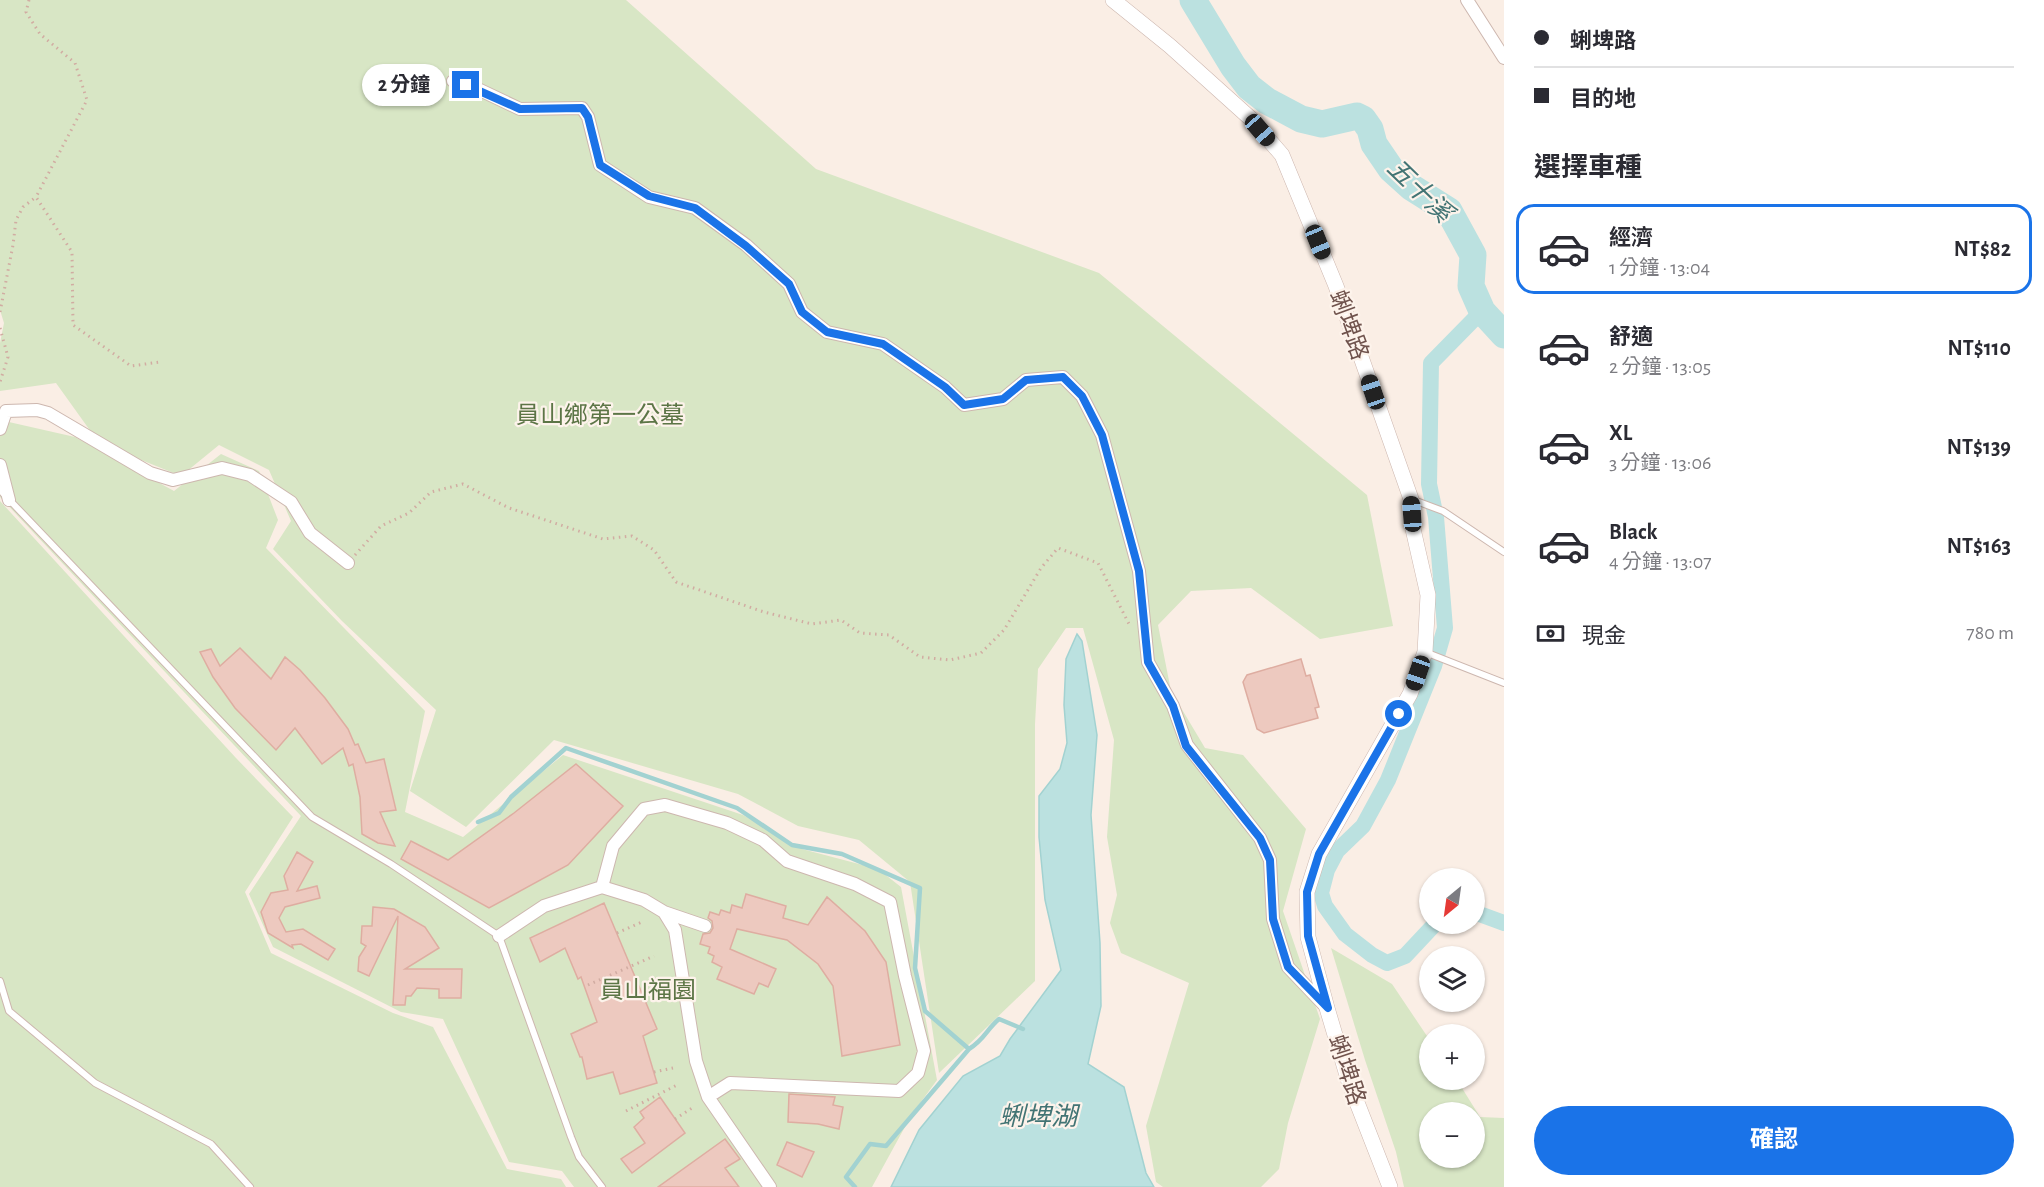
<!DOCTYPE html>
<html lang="zh-TW">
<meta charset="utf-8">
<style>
body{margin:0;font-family:"Alegreya Sans","Noto Sans TC",sans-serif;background:#f2f2f3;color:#2b2b33;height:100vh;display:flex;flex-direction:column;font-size:22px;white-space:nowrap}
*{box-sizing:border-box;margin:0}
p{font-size:20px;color:#7c7c81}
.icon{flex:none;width:33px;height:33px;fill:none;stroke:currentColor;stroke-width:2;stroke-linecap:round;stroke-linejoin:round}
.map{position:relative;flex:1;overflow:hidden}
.sheet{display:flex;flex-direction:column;background:#fff;width:540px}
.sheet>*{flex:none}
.banner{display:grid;align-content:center;height:132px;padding:0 30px;background:#fff}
.needle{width:39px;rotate:209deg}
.fabs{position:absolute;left:1419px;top:868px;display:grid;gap:12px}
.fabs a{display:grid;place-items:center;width:66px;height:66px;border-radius:50%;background:#fff;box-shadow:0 2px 4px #0004;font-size:30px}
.end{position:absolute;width:27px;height:27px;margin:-14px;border:8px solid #1a73e8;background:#fff;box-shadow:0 0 0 3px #fff}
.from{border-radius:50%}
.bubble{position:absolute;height:42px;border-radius:21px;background:#fff;box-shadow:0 2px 4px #0004;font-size:20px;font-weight:700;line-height:42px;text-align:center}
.car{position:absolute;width:18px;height:36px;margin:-18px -9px;border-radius:8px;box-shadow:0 0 4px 2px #0007;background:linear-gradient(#222 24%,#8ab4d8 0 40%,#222 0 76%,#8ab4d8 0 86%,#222 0)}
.banner b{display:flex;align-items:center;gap:21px;height:57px;font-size:22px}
.banner b+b{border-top:2px solid #e1e1e2}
.banner i{width:15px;height:15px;background:#2b2b33}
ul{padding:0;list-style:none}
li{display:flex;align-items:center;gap:18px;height:90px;margin:0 12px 9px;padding:0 18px;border:3px solid transparent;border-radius:18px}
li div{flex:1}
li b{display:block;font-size:22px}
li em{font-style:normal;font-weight:700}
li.active{border-color:#1a73e8}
li>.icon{width:54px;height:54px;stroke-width:1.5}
h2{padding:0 30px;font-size:27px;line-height:72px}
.pay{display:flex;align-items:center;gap:15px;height:66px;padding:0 30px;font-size:22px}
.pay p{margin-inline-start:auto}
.primary-button{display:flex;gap:12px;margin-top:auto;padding:12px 30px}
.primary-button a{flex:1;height:69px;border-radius:36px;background:#1a73e8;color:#fff;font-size:24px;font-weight:700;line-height:69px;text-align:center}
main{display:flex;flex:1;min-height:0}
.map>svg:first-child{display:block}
</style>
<main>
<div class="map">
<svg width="1504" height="1187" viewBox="0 0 1504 1187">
<rect width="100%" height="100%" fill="#faeee5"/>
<path fill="#d8e6c5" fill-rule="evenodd" d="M0 0H626L816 169 1099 273 1367 495 1393 626 1320 639 1251 588 1191 591 1158 625 1171 691 1205 748 1243 755 1306 829 1283 911 1320 1019 1288 1123 1279 1169 1261 1187H1163L1156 1182 1146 1126 1189 983 1121 953 1110 923 1117 895 1107 837 1114 740 1083 628H1066L1038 669 1035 724V981L939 1073 910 882 859 840 798 826 738 794 554 740 466 827 410 791 436 710 342 621 273 549 291 521 269 470 219 445 181 476 99 443 56 383 0 391V343L4 323 0 310Z
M0 420 75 437 174 491 221 454 259 471 278 520 266 548 425 711 405 812 463 837 563 755 743 815 802 849 878 869 901 887 937 1080 912 1114 872 1187H574L562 1171 509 1162 443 1019 401 1012 273 947 249 894 301 816 0 497Z
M0 501 236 758 293 817 245 892 271 953 393 1013 433 1027 507 1169 561 1179 566 1187H0Z
M1331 948 1392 984 1429 1039 1430 1080H1457L1480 1117 1504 1118V1187H1404L1396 1152 1365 1060ZM1430 1113H1474V1158H1430Z"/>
<path fill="#bbe1e0" stroke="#a2d2d1" stroke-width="1.5" d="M1077 634 1082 641 1097 735 1091 815 1100 943 1101 1006 1088 1064 1124 1087 1146 1173 1154 1187H891L919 1130 963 1076 1000 1056 1010 1039 1061 970 1045 900 1039 837V796L1060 769 1067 743 1064 705 1066 659Z"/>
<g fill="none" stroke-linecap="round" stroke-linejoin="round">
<path stroke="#a2d2d1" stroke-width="4.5" d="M478 822 499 813 511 797 566 748 737 808 792 845 842 854 920 888 915 968 925 1011 969 1049
M855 1187 846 1177 870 1144 886 1146 969 1049C985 1039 986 1030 999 1019L1023 1029"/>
<path stroke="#bbe1e0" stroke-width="16" d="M1474 912 1504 923
M1435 924 1405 956 1387 963 1372 955 1345 934 1325 906 1321 893 1327 870 1337 851 1363 826 1388 780 1434 666 1445 628 1436 517 1429 484 1431 363 1482 311"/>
<path stroke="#bbe1e0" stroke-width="27" d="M1193 0 1233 66 1249 87 1267 101 1301 119 1322 124 1357 116 1363 119 1370 129 1374 144 1391 169 1411 187 1449 211 1473 255 1471 286 1482 311 1504 335"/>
</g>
<path fill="#edc9bf" stroke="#deada1" stroke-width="1.5" d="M240 648 271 679 285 657 300 670 325 698 348 729 355 745 358 744 366 763 384 759 396 810 380 812 395 846 378 843 362 834 360 797 353 764 349 766 343 748 322 764 295 728 276 750 235 708 213 677 200 652 211 649 220 666Z
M1301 659 1306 676 1310 675 1319 707 1315 708 1318 718 1264 733 1257 729 1243 682 1247 675Z
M576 764 623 806 568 865 489 908 401 859 411 841 448 860 514 813Z
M297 852 313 862 297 891 317 886 320 898 285 907 279 918 286 932 303 929 335 949 328 960 301 944 292 945 293 948 268 933 261 912 271 893 288 890 284 876Z
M746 894 786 906 783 918 808 925 827 897 865 931 886 962 900 1045 842 1056 833 986 818 964 787 940 737 929 730 949 776 969 768 987 759 983 754 994 717 979 722 967 712 962 714 956 708 953 710 947 700 944 703 934 710 933 713 928 712 921 708 918 710 912 719 915 721 910 730 913 732 905 742 908Z
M604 903 657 1029 643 1036 657 1083 620 1094 613 1072 587 1079 582 1057H580L571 1034 597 1022 581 977 578 979 565 948 540 962 530 938Z
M373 907 394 909 425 927 439 948 405 969H462L461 998H439V989L417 988 411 996H406L405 1005H393L398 916 369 976 358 971 359 957 366 946 361 943 362 926H372Z
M789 1094 835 1097 833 1105 843 1107 839 1129 818 1124 788 1122Z
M660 1097 685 1133 632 1173 621 1159 645 1143 634 1127 644 1118 640 1112Z
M725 1139 740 1159 725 1168 739 1187H658Z
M787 1142 814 1152 802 1177 777 1165Z"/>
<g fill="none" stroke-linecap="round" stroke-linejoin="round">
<defs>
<path id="service" d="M0 490 312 817 391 864 499 936 571 1137 579 1157 602 1187
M1411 499 1443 511 1504 552
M1425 652 1504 683
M0 981 9 1011 95 1083 211 1144 250 1187"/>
<path id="minor" d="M1467 0 1504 58
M453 81 480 90 520 109 582 108 588 117 600 165 649 197 695 208 746 245 789 284 802 312 827 332 883 344 945 387 964 405 1003 399 1026 380 1063 377 1082 396 1102 435 1139 571 1148 662 1173 706 1187 745 1260 838 1270 860 1273 919 1288 967 1327 1008
M0 429 6 411 37 410 48 413 150 473 173 480 222 468 250 475 291 502 310 533 348 563
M0 465 9 500
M602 887 613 846 644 809 665 805 727 823 763 840 787 861 855 884 890 902 905 976 924 1051 918 1073 899 1091 730 1083 708 1097
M664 912 705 926
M499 936 544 906 602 887 644 900 664 912 675 930 696 1061 708 1097 770 1187"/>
<path id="tertiary" d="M1113 0 1170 46 1250 118 1282 155 1336 286 1411 499 1413 529 1428 595 1425 652 1410 694 1319 854 1307 892 1308 937 1327 1008 1349 1082 1390 1187"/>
</defs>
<use href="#service" stroke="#cdb7af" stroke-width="8"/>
<use href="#minor" stroke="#cdb7af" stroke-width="14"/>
<use href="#tertiary" stroke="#cdb7af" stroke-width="16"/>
<path stroke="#d1aca2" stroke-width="3" stroke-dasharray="1.5 4.5" stroke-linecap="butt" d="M29 0 26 12 40 34 75 63 87 100 36 197 72 252 73 325 131 366 160 362
M0 312 13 245 16 220 23 207 36 197
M0 328 8 357 0 382
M355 555 381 526 409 513 431 492 463 484 509 508 603 539 632 536 654 550 676 582 764 612 812 624 841 620 860 633 889 635 920 657 950 660 981 653 1004 630 1041 568 1058 548 1098 563 1130 626
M617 933 642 922
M588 985 654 956
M646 1001 664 994
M654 1072 673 1068
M626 1111 679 1084
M675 1119 692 1108"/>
<use href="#service" stroke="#fff" stroke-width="6"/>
<use href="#minor" stroke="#fff" stroke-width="12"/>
<use href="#tertiary" stroke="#fff" stroke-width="15"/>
</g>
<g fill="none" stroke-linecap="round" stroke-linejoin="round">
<path stroke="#1a73e8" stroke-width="8" d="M466 85 520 109 582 108 588 117 600 165 649 196 695 208 746 246 789 284 802 312 827 332 883 344 945 387 964 405 1003 399 1026 380 1063 377 1082 396 1102 435 1139 571 1148 662 1173 706 1186 746 1260 838 1270 860 1273 919 1288 967 1328 1008 1308 936 1307 892 1319 854 1399 714"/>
</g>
<g text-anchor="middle" stroke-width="4.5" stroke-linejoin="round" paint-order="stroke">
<g font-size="24" fill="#70534d" stroke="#fdf3eb">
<text transform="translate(1349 325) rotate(70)" y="8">蜊埤路</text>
<text transform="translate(1347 1070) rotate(72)" y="8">蜊埤路</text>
</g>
<g font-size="24" fill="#5c7546" stroke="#fdf3eb">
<text x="600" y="423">員山鄉第一公墓</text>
<text x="648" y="998">員山福園</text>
</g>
<g font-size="26" font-style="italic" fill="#427474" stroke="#fdf3eb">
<text transform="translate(1420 190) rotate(44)" y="9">五十溪</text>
<text x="1038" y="1125">蜊埤湖</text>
</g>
</g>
</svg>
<div class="fabs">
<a><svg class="needle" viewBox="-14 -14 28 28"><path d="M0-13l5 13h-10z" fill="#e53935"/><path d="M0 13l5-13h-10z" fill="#7c7c81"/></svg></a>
<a><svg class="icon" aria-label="layers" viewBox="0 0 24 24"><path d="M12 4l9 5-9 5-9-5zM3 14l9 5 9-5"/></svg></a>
<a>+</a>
<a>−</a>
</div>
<i class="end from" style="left:1399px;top:714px"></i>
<i class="end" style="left:466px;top:85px"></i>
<div class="bubble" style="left:362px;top:64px;width:84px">2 分鐘</div>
<i class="car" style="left:1260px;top:130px;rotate:139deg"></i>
<i class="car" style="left:1318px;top:242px;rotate:158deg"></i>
<i class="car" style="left:1373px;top:392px;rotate:341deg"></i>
<i class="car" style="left:1412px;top:514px;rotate:356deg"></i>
<i class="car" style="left:1418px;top:673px;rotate:199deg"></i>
</div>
<section class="sheet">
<div class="banner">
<b><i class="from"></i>蜊埤路</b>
<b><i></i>目的地</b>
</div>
<h2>選擇車種</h2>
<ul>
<li class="active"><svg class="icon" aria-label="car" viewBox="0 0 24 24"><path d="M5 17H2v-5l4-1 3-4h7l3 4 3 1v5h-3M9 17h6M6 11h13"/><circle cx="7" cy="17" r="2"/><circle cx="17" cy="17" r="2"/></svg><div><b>經濟</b><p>1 分鐘 · 13:04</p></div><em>NT$82</em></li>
<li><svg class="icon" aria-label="car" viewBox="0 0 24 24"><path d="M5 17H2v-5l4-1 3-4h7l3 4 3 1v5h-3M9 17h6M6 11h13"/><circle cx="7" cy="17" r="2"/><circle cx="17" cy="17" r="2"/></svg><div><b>舒適</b><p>2 分鐘 · 13:05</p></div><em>NT$110</em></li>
<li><svg class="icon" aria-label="car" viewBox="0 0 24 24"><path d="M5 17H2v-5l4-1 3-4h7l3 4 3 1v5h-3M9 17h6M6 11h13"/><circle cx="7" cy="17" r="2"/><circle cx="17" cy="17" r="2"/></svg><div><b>XL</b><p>3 分鐘 · 13:06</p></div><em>NT$139</em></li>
<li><svg class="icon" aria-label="car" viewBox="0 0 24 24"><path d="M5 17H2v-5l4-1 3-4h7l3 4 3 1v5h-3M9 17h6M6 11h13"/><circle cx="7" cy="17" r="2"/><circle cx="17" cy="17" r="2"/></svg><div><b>Black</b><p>4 分鐘 · 13:07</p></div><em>NT$163</em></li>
</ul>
<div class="pay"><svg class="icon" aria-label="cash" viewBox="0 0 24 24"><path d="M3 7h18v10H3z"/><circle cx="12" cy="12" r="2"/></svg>現金<p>780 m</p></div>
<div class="primary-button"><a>確認</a></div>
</section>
</main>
